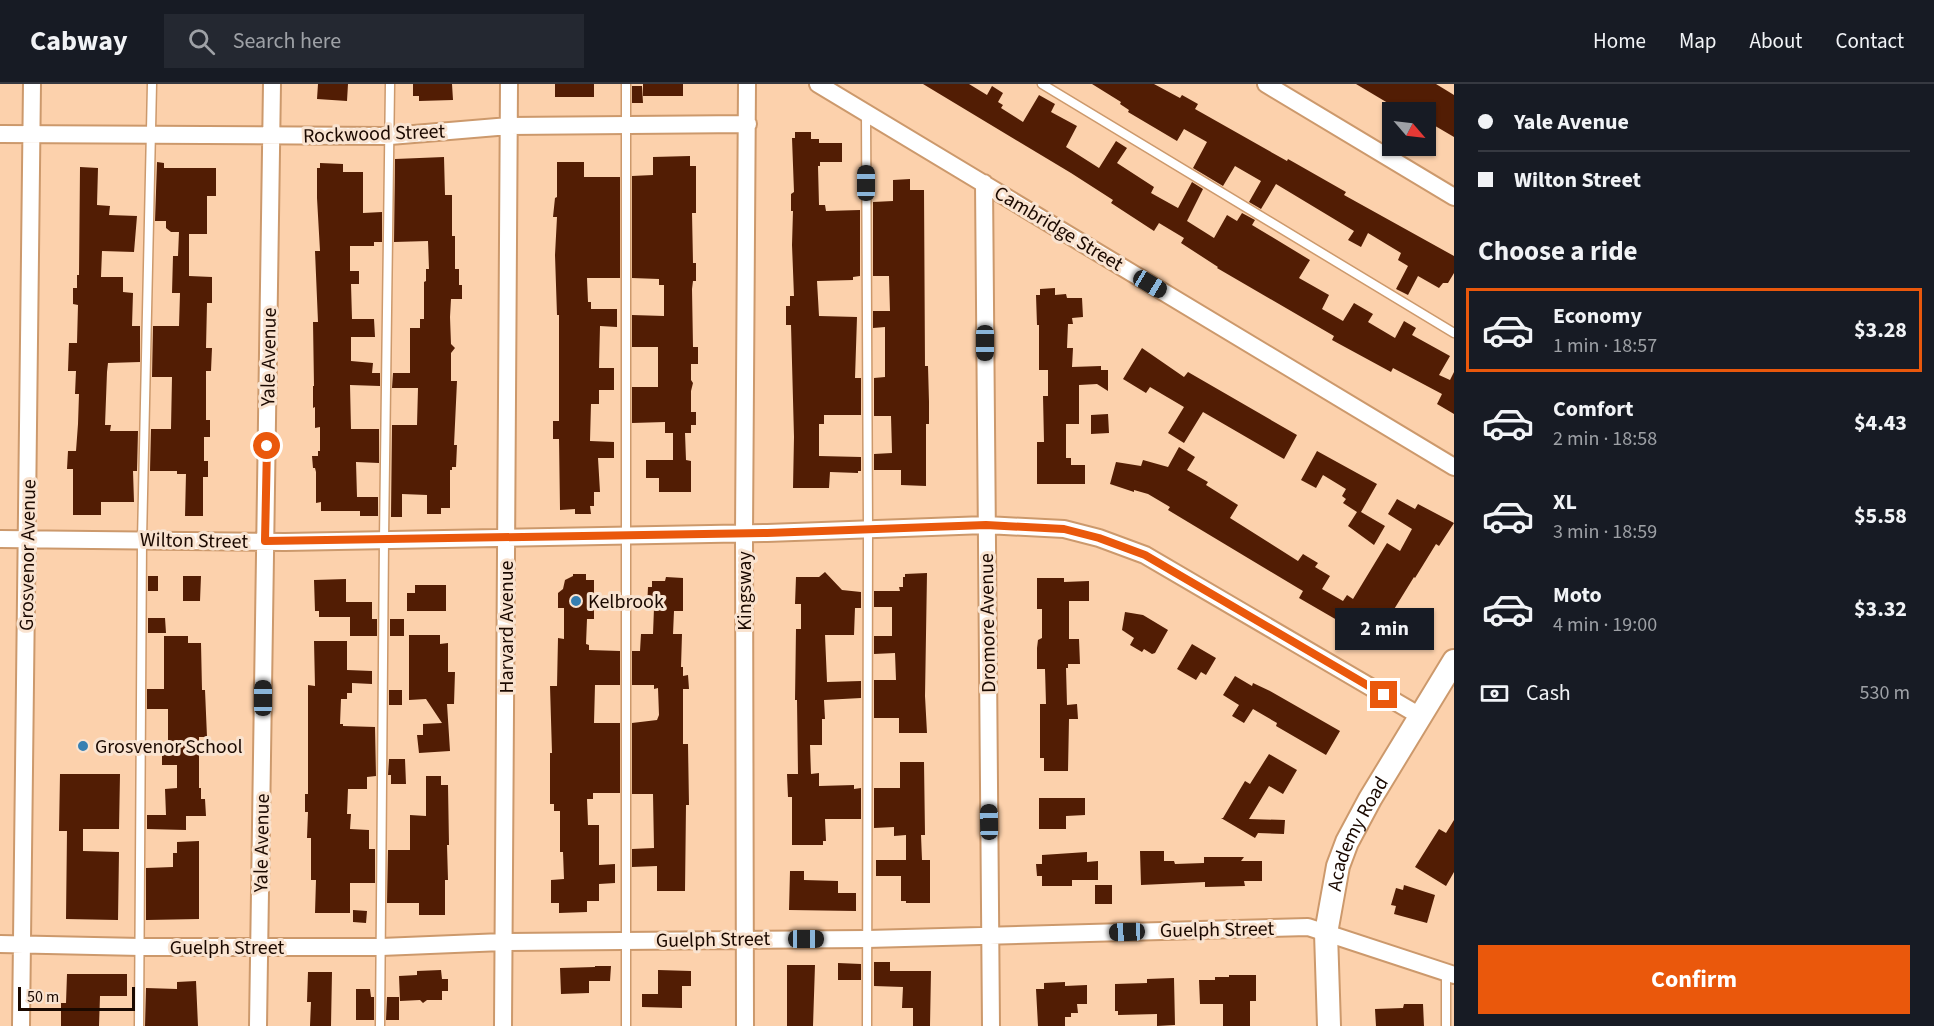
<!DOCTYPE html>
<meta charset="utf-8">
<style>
body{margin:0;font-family:"Source Sans 3",sans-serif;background:#242831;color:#f1f3f6;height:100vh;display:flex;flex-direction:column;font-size:22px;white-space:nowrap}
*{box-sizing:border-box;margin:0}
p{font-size:20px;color:#9ea1a6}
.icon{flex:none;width:33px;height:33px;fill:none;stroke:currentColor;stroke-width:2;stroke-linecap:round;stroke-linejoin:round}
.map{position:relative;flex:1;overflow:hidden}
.drawer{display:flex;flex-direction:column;background:#171b24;width:480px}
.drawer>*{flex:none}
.hud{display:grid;align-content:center;height:132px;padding:0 24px;background:#171b24}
.needle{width:39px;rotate:118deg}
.buttons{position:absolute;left:1382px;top:18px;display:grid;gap:12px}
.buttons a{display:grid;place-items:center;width:54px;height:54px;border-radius:0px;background:#171b24;box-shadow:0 2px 4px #0004;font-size:30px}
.scale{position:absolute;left:18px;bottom:15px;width:117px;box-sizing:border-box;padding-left:6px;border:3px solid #1b0900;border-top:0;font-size:16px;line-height:21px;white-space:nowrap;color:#1b0900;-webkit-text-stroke:4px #f9e3d0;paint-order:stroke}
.end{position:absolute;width:27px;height:27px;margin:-14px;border:8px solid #ea580c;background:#fff;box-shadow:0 0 0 3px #fff}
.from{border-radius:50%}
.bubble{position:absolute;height:42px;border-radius:0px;background:#171b24;box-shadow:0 2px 4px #0004;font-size:20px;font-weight:700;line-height:42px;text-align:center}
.car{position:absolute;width:18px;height:36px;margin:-18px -9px;border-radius:8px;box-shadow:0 0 4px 2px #0007;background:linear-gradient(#222 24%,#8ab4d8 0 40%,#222 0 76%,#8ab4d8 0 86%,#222 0)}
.hud b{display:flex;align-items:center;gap:21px;height:57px;font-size:22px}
.hud b+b{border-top:2px solid #363941}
.hud i{width:15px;height:15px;background:#f1f3f6}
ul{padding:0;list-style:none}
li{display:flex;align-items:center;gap:18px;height:84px;margin:0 12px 9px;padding:0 12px;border:3px solid transparent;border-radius:0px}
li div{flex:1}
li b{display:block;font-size:22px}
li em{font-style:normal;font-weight:700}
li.on{border-color:#ea580c}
li>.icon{width:54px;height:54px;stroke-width:1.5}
h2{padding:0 24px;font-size:27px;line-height:72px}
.pay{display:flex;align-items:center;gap:15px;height:66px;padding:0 24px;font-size:22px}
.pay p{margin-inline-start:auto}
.button{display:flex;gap:12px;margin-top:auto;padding:12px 24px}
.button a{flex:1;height:69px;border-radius:0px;background:#ea580c;color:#fff;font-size:24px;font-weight:700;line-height:69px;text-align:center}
header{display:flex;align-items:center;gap:36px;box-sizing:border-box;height:84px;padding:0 30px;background:#171b24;border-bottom:2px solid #363941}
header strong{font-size:28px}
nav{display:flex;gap:33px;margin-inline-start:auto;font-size:21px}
.search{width:420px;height:54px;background:#242831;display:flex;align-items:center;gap:15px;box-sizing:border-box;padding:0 21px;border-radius:0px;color:#9ea1a6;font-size:22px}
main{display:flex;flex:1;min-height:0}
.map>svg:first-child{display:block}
</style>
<header>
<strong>Cabway</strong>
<div class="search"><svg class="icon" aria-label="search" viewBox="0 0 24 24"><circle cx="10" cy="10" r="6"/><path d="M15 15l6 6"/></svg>Search here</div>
<nav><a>Home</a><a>Map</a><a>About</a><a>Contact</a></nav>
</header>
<main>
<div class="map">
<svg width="1454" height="942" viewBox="0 0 1454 942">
<rect width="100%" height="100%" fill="#fcd1ac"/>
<path fill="#521d04" d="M318 0H348L347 17 317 15Z
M413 0H452L453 16 419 17V12H413Z
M555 0H594V13H555Z
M643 0H683V12H643Z
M923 0H969L987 11 992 2 1003 9 998 18 1003 21 1001 24 1023 38 1039 11 1055 20 1051 28 1077 42 1066 63 1099 84 1116 57 1127 64 1117 79 1154 103 1151 109 1178 124 1192 98 1203 105 1187 137 1214 154 1227 131 1237 137 1242 129 1255 136 1252 141 1310 176 1299 194 1329 211 1322 225 1343 237 1354 219 1373 230 1368 238 1395 254 1404 237 1416 244 1412 251 1450 272 1439 291 1450 296 1454 288V330L1437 320 1442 310 1393 284 1391 288 1332 256 1334 252 1217 184 1218 183 1181 159 1184 154 1159 139 1154 147 1111 119 1113 116 1071 89Z
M1092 0H1154L1180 14 1182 11 1198 20 1195 25 1287 77 1288 75 1346 108 1344 111 1454 172V189L1448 199H1443L1439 204 1418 192 1408 211 1396 205 1408 182 1398 176 1401 169 1368 149 1361 163 1348 156 1354 147 1276 100 1261 125 1249 118 1261 97 1235 82 1223 102 1193 84 1207 58 1184 45 1177 57 1128 28 1129 26 1120 20 1121 18Z
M1356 0H1436L1454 11V53L1425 36V28H1403Z
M632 2H642L643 19H632Z
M795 48H811V55H819V59H842V78H820V82H818L819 121H825L826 127 860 126V192L853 193V196L817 197 819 232 857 233 855 294H861V331H824V340H819V372L861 373V387H858V389L830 388 829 404H793L794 353 791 241H786V222H790V212H794L792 161 793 127H791V110L794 108 792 54H795Z
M690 72V82H696V129H692L693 179H696V197H693L692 205 693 263H698V280H691V296L693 299 691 307V328H696V341H691V349H685L686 376 691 377V408H659V394H646V376H673V349H665V338L632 339V303H658V263H632V231L664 232V201H659V195L632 194V92L653 91V73Z
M444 73 445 111H452V152H455V185H459V201H462V215H451L450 233 451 260 455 264 451 269V297H457L454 361H457L456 383H452V386H450V424H441V430H427V411L402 410V433H391L392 341H417L418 304H392L393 289H410V244H420V235H424V198L426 197V185H429L428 157 394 158 395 75Z
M157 78 164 79V84H216V112H207V150H189V192L212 193V219H207L206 264H212L211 287H206V336H210V353H204V377H208V393H203V432H185L186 390H177V387H150L151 345H171L172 293H152L153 242H179L180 209H172L173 172H178L179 148H171L166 144V137H155Z
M557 78H584V93H620V194H587L588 218H591V225H617V243L600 242 599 284H614V306H599V320H591L590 357 614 358V374H598L600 408H594V422H590L591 430H575V425L560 426 559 355H553V337H559V231H557L555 171 557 133H553L555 114 557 113Z
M320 79 343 80V88H363V129L382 128V158H374V162H350V187H359V200H351L352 235H374L375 253H351V277L373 279 372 289H380V302L350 301 351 345H379V379L356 378 357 413H378V432H360V427H321V418L316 419V388L315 384H313L312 372H318V367H320V343L315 344V323L313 324V302H314L313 238H318L315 167H320L317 114V84H320Z
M80 83 98 84 97 121 110 122 109 131 137 132 134 168 102 167 101 193H123V208L133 209 132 242H140V278L108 279 107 288 105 341H111L110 347H138L137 387H133L134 418H101V431H73V385H67L68 367H76L78 340 79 310H75L76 287H68L69 259H77L78 221 73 220V204H77V191H79Z
M910 95V106H924L925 282H928L929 318V340H926V402L901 401V386H874V370L892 369 891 332H874V294L885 293V243L873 244V227H890L889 192H873V118L893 117V96Z
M1055 204V211L1066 210 1067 214H1082L1083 233 1072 234 1073 240H1068L1067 264H1073L1072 283 1101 282V286H1108V307L1097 300 1079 301V340H1066V374H1071V381H1085V400H1037V358H1044L1043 312H1048V286H1039V241H1037L1036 211H1040V205Z
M1142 264 1184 293 1188 288 1297 351 1284 375 1203 328 1184 359 1168 349 1184 323 1150 303 1146 309 1123 295Z
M1108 330 1109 349 1091 350V331Z
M1179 363 1195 373 1187 386 1208 398 1206 401 1238 421 1230 434 1298 477 1303 470 1318 479 1315 483 1330 492 1322 505 1343 517 1347 511 1353 515 1387 459 1400 467 1412 445 1388 430 1397 415 1415 425 1418 420 1454 439 1439 462 1436 460 1415 494 1414 493 1388 535 1393 538 1380 561 1299 514 1303 507 1168 426 1170 423 1148 410 1134 406V408L1110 400 1116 378 1141 382 1143 376 1168 383Z
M1317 367 1377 400 1361 428 1385 442 1374 461 1348 442 1357 428 1343 419 1346 415 1342 412 1346 405 1323 391 1316 404 1301 396Z
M825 488 842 506 861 508V524H855L854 551H825L827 598 861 597V614L824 616 825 635H822V661H810L811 690 819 689V702L854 701V705L861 704V735H825L826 757H823V761H792V713H788L787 690H798L797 616H795L796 545H801V520H795L796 493H819Z
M927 489 925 612 927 649H899V634H874V596H896L895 569 874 570V552H892V523H874V507H900L899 503H903V493H905V490Z
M573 490H586V496H594V535H587L586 560 589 561V566L620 567V601H595L594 639H620V709H593V715H587L588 741H599V781L615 780V799L599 800V817H587V828L559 829V819H551V796L564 795 563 768H560V727H554V720H550V669H552L550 602H557L558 554 564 555V524H558V509L563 505 565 496 573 492Z
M148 492H158V507H148Z
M183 492H201L200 517H183Z
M666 493 683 494V527H674L673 550H682L681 583H683V592L688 591 689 605H683V660H688L689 721H686L685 807H657V782L632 783V765L654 764 653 710H632V639L657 636 659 631 658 604 654 605V601H632V567H640L641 550H653L654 524H647L648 503H652V497H665Z
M1037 494H1064V498L1089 497V517H1069V555H1079L1080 580H1068V584H1066L1067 621 1077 620 1078 635H1069L1068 687H1044V674H1040V620H1046L1045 585H1037V564L1038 556 1042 554V525H1037Z
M346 495V518H372V535H377V552H350V533H319V527H315L314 496Z
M415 501H446V527H407V509H415Z
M1125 528 1143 531 1168 546 1155 569 1152 570 1144 565 1142 568 1130 561 1134 554 1122 546Z
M148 534H165L166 549H148Z
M390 535H404V552H390Z
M409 551H440V560L448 559V588H455L454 620H447L450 667 419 669 417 651H423V640L442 639 426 615 409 616Z
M164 552H188V559H201L202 606H205L207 653H199V704H201V715H205L206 732H186V746L147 745V731H166L165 705 177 704V681H162V672L168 667V625H147V605H164Z
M314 557H347V586L372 587V600L352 599V609H347V615H341L340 640H343V642L375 643 376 692 367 693V705H348L347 730H351L350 745 369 746V765H375V799H350V829H315L316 796H311V754H307L308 728H305V710H308V601L315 602Z
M1192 560 1216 574 1206 591 1201 588 1196 596 1177 585Z
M1235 592 1252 602 1253 599 1270 607 1340 647 1326 671 1276 642 1277 639 1253 625 1244 639 1232 632 1239 621 1223 611Z
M389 606H402V621H389Z
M1269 670 1297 686 1283 710 1269 702 1249 735 1285 736 1284 750 1258 749 1255 754 1221 734H1223L1245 697 1250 700Z
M389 675H405L406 700H391V691H388Z
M900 678H924L925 751H921L922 776H930V819H906V817H901V792H876V776H906V751L894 752V743L874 744V704H900Z
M60 690H120L119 745H83V767L119 768 118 836 66 835 67 747H59Z
M426 692H441V701H448L449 761H447L448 796H445V831H419V819H387L388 766H410V731L426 732Z
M1039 714H1085V731L1066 732V745H1039Z
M1454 736V788L1446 802 1415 783 1439 745 1446 749Z
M199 757V835L146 836V784L173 783V769H177V758Z
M1140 767H1164V777H1174L1175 780 1204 779V773H1244L1241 777H1262V797H1244L1245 802 1205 803V798L1141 801Z
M1087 768V778L1098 777V796H1072V802H1042V792H1037L1036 780H1042V771Z
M790 787H804V796L838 797V809H856V827L789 826Z
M1095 801H1112V820H1095Z
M1404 801 1435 811 1427 839 1394 830 1396 822 1391 821 1396 804 1403 806Z
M353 826 367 827 366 839 353 838Z
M874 878H890V887H931L930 942H913V924H902L903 903 874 902Z
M838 879 861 880V896H838Z
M787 881H815L813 942H787Z
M595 882H611L610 897H589V909L561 910 560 884 595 883Z
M441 886 442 895H448V907H442V916H427L423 919 420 916 400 917 399 892 417 891V887Z
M658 886 691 887V902H682V924L642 923V910H658Z
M308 888H332L331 942H310L311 918H307Z
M67 890H127V912H100L99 942H61V919H66Z
M1229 891H1256V917H1250V942H1223V920H1200L1199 896H1215V893H1229Z
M1174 894 1175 941 1157 942V930L1118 931V927H1115V900L1147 899V895Z
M196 897 198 942H145L146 904 177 905V898Z
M1065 898V902L1087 901V920H1077L1078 929H1071V933H1065V942H1038L1036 905H1044V899Z
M356 905H370L371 913H374V936H356Z
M387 913H399V936H386Z
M1404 920H1423L1424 942H1376L1375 925 1403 924Z"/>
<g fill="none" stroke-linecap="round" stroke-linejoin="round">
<defs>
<path id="lane" d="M1042 0 1454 249
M866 29 868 446 867 942
M1446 888V942
M139 942 142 456 152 0
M380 942 384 455 390 0
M626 942V0"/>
<path id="street" d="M818 0 1454 383
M1266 0 1454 113
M0 50 390 52 509 42 748 40
M984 99 991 942
M0 455 285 458 767 449 986 441 1064 445 1099 454 1145 471 1420 632
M0 860 141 863H381L503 858 867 855 1308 843 1454 891
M21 942 32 0
M258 942 272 0
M503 942 509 0
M745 942 744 449 747 0"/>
<g id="secondary">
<path id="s1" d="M1329 942 1326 849 1338 782 1347 758 1370 715 1454 577"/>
</g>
</defs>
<use href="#lane" stroke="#cc996c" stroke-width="11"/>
<use href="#street" stroke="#cc996c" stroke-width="20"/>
<use href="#secondary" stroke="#cc996c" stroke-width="26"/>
<use href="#lane" stroke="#fff" stroke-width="8"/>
<use href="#street" stroke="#fff" stroke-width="16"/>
<use href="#secondary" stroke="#fff" stroke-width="22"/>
</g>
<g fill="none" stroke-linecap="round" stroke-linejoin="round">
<path stroke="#ea580c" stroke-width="8" d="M267 362 265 457 767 449 986 441 1064 445 1099 454 1145 471 1384 611"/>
</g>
<g fill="#357fb2" stroke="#f9e3d0" stroke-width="2">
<circle cx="576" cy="517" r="6"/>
<circle cx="83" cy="662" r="6"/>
</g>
<g text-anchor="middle" stroke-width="6" stroke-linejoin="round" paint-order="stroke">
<g font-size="20" fill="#1b0900" stroke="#f9e3d0">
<text transform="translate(374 49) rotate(-2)" y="7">Rockwood Street</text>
<text transform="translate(1059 144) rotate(31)" y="7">Cambridge Street</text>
<text transform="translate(268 273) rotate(-89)" y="7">Yale Avenue</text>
<text transform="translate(194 456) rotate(1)" y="7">Wilton Street</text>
<text transform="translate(27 471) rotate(-89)" y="7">Grosvenor Avenue</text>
<text transform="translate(744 507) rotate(-90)" y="7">Kingsway</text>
<text transform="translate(987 539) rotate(-91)" y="7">Dromore Avenue</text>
<text transform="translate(506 543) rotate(-90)" y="7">Harvard Avenue</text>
<text dy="7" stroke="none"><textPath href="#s1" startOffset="198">Academy Road</textPath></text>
<text transform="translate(261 759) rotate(-89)" y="7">Yale Avenue</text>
<text transform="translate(1217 845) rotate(-1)" y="7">Guelph Street</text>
<text transform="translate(713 855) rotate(-1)" y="7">Guelph Street</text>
<text x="227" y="870">Guelph Street</text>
</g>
<g font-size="20" fill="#1b0900" stroke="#f9e3d0" text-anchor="start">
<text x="588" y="524">Kelbrook</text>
<text x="95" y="669">Grosvenor School</text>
</g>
</g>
</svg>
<div class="buttons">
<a><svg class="needle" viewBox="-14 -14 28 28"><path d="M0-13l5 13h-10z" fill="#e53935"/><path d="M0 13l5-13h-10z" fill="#9ea1a6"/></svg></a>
</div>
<div class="scale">50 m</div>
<i class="end from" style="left:267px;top:362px"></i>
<i class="end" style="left:1384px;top:611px"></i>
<div class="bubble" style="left:1335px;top:524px;width:99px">2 min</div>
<i class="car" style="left:866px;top:99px;rotate:0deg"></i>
<i class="car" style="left:1150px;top:200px;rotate:121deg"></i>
<i class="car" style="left:985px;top:259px;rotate:180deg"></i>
<i class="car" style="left:263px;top:614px;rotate:0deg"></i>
<i class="car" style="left:989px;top:738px;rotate:359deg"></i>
<i class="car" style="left:1127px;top:848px;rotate:268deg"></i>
<i class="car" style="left:806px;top:855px;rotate:90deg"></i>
</div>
<section class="drawer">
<div class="hud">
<b><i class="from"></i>Yale Avenue</b>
<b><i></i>Wilton Street</b>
</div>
<h2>Choose a ride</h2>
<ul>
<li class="on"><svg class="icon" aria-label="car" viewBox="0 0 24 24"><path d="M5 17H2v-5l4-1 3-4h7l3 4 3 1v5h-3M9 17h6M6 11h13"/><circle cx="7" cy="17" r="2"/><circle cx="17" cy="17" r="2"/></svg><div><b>Economy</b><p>1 min · 18:57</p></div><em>$3.28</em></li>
<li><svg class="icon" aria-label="car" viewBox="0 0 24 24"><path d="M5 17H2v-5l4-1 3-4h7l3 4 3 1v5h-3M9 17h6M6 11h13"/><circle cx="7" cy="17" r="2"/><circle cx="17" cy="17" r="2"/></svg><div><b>Comfort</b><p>2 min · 18:58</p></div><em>$4.43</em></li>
<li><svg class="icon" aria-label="car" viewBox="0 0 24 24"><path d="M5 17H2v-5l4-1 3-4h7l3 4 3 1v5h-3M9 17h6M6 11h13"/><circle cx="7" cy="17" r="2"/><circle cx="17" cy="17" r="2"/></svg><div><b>XL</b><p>3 min · 18:59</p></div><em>$5.58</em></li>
<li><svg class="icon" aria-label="car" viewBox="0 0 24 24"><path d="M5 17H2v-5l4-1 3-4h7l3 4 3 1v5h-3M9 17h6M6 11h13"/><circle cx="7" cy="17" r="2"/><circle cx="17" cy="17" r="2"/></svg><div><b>Moto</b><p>4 min · 19:00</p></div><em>$3.32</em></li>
</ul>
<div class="pay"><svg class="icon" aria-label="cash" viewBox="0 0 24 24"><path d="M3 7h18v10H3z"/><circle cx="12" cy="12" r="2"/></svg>Cash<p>530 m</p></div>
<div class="button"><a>Confirm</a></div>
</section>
</main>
